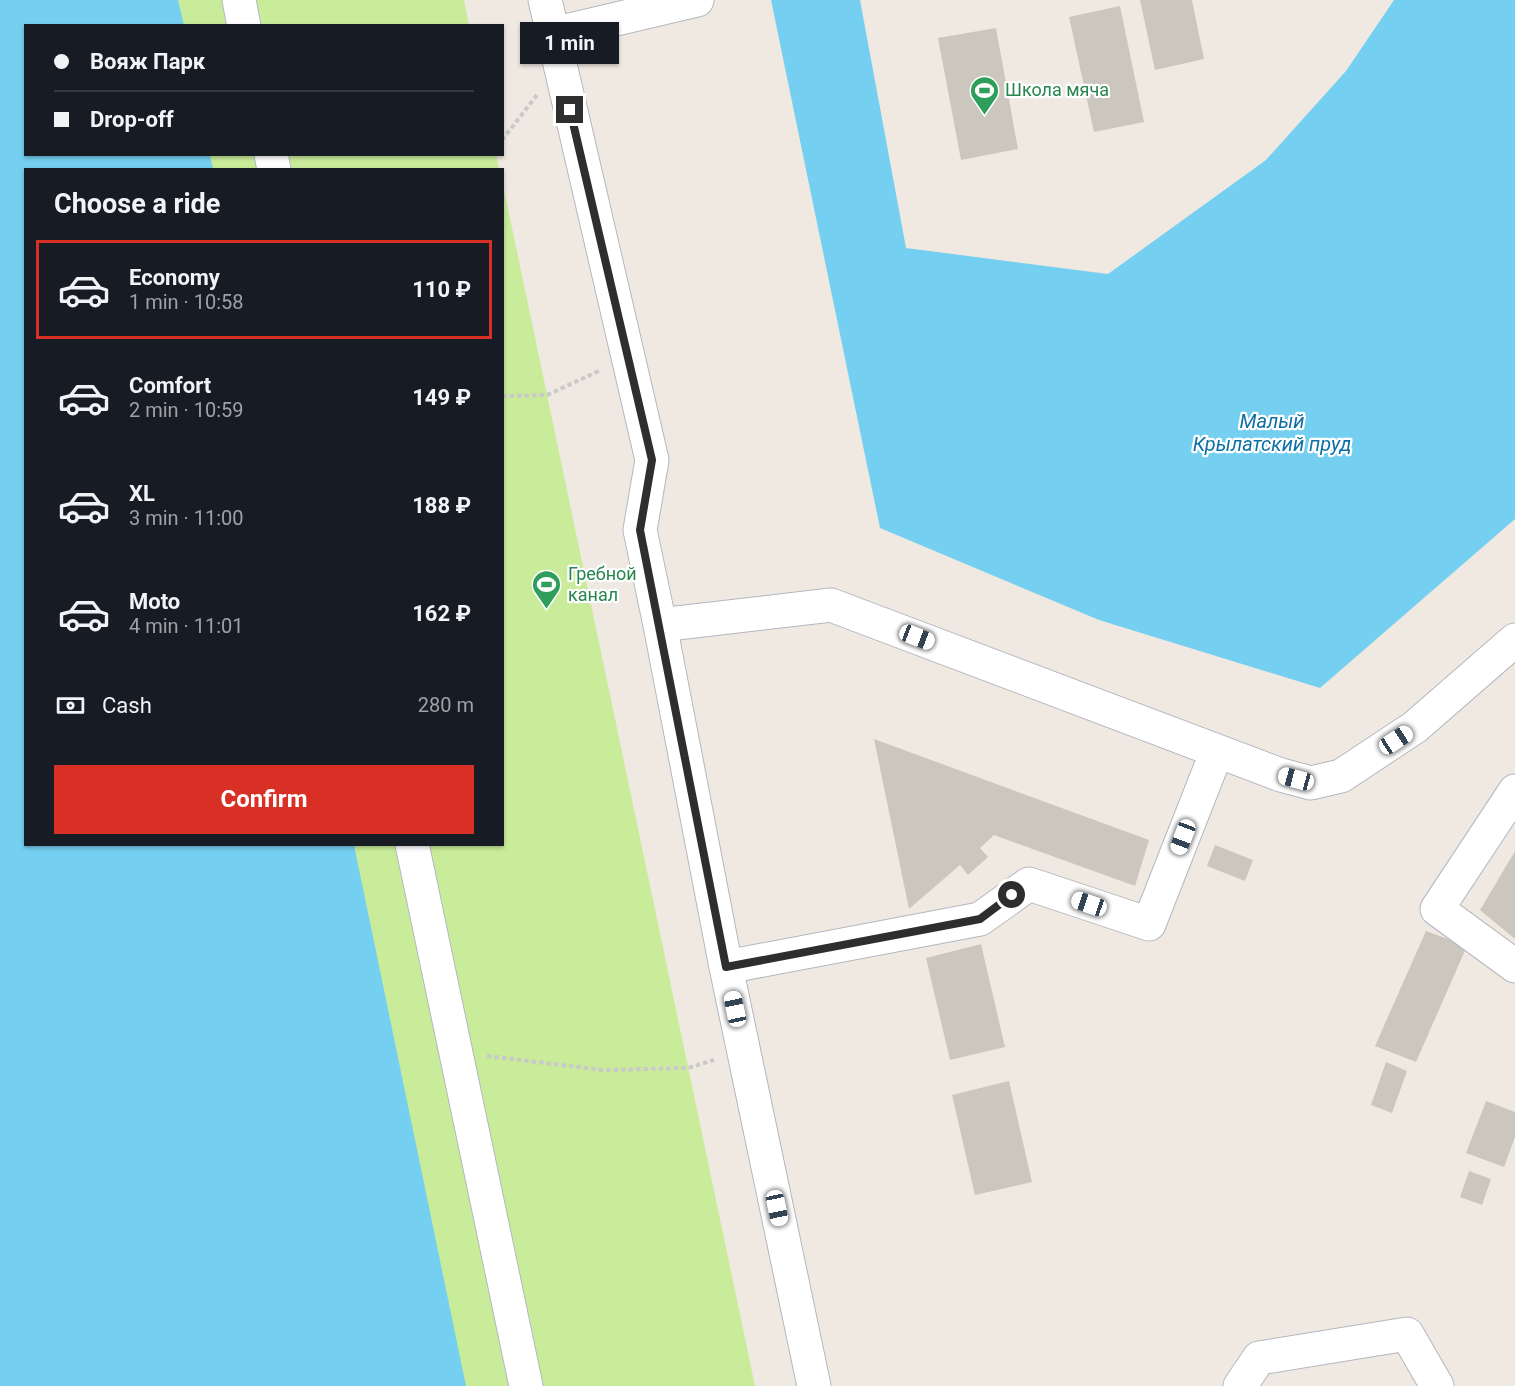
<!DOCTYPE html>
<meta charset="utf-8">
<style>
body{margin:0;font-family:Roboto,sans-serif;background:#20242c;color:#f1f3f6;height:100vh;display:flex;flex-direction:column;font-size:22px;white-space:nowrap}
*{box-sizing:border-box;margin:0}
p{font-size:20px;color:#9ea1a6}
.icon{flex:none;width:33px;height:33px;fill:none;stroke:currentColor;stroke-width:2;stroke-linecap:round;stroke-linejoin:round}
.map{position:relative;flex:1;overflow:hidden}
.panel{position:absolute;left:24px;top:168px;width:480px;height:678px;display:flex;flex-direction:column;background:#171b24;border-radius:0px;box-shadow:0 2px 4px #0004}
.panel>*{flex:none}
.guide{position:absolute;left:24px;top:24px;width:480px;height:132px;border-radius:0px;box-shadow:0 2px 4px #0004;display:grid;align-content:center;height:132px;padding:0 30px;background:#171b24}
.end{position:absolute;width:27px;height:27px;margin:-14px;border:8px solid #2e2e2e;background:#fff;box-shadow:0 0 0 3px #fff}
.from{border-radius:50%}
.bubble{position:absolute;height:42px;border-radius:0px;background:#171b24;box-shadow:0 2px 4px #0004;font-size:20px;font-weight:700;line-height:42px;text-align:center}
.car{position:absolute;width:18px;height:36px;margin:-18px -9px;border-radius:8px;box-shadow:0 0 4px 2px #0007;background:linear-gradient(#fff 24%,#345 0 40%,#fff 0 76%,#345 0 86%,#fff 0)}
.guide b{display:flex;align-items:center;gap:21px;height:57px;font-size:22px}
.guide b+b{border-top:2px solid #363941}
.guide i{width:15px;height:15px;background:#f1f3f6}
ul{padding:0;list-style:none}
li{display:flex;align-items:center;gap:18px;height:99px;margin:0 12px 9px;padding:0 18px;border:3px solid transparent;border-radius:0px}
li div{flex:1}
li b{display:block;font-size:22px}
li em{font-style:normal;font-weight:700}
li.selected{border-color:#d93025}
li>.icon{width:54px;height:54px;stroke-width:1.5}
h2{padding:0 30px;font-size:27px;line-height:72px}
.pay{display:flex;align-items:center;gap:15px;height:66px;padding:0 30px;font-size:22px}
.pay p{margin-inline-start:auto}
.button{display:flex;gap:12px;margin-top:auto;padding:12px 30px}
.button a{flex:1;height:69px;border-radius:0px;background:#d93025;color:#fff;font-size:24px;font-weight:700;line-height:69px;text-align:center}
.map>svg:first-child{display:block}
</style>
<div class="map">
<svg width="1515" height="1386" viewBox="0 0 1515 1386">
<rect width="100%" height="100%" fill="#efe9e1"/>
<path fill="#c9ec9a" d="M0 0H464L469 25 26 26V154H496L499 169 26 170V844H502L503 185 755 1386H0Z"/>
<path fill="#75cff0" d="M0 0H178L184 25 26 26V154L210 155 213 169 26 170V844L354 845 466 1386H0Z
M771 0H860L906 248 1108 274 1266 160 1346 71 1394 0H1515V519L1320 688 1099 620 880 528Z"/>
<path fill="#cbc7bf" d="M1140 0H1192L1204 59 1155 70Z
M1120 6 1144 122 1094 132 1069 17Z
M996 28 1018 149 961 160 938 38Z
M874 739 1149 840 1135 886 994 835 980 848 988 857 968 875 960 865 909 909Z
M1215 845 1253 860 1245 881 1207 866Z
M1515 851V939L1480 910Z
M1426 931 1467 946 1416 1062 1375 1046Z
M981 944 1005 1047 950 1060 926 958Z
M1386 1062 1407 1071 1392 1113 1371 1105Z
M1009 1081 1032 1182 975 1195 952 1095Z
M1486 1101 1515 1112V1137L1504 1167 1466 1153Z
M1469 1171 1491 1179 1482 1205 1460 1197Z"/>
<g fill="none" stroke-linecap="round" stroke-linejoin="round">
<defs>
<path id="minor" d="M239 0 244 26
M545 0 553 34
M697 0 553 34 652 460 640 530 660 625 726 967 980 919 1029 884 1149 924 1217 751
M271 154 274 170
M660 625 831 605 1281 775 1311 783 1341 776 1415 727 1515 640
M1515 791 1437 909 1515 966
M412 844 526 1386
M726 967 814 1386
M1240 1386 1259 1358 1407 1334 1437 1386"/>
</defs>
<use href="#minor" stroke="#b4b7c1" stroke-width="35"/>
<path stroke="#c9c9c9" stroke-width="4" stroke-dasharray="4.5 3" stroke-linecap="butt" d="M502 140 537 95
M502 396 547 395 601 370
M487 1056 603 1070 688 1068 714 1060"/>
<use href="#minor" stroke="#fff" stroke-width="33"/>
</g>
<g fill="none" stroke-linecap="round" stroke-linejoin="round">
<path stroke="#2e2e2e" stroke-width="8" d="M570 110 652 460 640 530 726 967 980 919 1012 895"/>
</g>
<defs>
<symbol id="stadium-pin" viewBox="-11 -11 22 30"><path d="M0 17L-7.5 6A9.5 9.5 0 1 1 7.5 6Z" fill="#2e9e5b" stroke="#fff"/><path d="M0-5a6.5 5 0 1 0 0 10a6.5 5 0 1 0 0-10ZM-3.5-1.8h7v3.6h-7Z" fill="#fff"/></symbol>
</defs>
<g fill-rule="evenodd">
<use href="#stadium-pin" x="968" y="74" width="33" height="45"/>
<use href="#stadium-pin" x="530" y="568" width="33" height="45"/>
</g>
<g text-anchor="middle" stroke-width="4.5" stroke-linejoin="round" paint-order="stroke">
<g font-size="18" fill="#27864d" stroke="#fff" text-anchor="start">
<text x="1005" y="96">Школа мяча</text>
<text x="568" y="580">Гребной<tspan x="568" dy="21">канал</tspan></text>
</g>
<g font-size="20" font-style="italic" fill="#0d6fa3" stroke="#fff">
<text x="1272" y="428">Малый<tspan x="1272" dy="23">Крылатский пруд</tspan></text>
</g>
</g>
</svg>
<i class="end from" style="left:1012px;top:895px"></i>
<i class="end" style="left:570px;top:110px"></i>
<div class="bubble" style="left:520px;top:22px;width:99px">1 min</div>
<i class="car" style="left:917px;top:637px;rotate:111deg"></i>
<i class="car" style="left:1396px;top:740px;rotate:57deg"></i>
<i class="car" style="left:1296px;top:779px;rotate:285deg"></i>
<i class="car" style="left:1183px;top:837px;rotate:201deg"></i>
<i class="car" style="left:1089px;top:904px;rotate:289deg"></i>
<i class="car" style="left:735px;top:1009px;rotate:348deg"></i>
<i class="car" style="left:777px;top:1208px;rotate:168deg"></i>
<div class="guide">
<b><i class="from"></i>Вояж Парк</b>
<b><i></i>Drop-off</b>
</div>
<section class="panel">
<h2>Choose a ride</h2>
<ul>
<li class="selected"><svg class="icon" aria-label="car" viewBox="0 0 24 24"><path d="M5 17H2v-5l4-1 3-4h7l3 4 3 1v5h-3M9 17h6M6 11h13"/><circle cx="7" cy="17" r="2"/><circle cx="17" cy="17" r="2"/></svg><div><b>Economy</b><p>1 min · 10:58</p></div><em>110 ₽</em></li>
<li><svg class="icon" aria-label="car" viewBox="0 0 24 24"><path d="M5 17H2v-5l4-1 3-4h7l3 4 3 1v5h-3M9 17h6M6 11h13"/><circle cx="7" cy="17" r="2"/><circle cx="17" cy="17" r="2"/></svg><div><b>Comfort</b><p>2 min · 10:59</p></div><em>149 ₽</em></li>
<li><svg class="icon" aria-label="car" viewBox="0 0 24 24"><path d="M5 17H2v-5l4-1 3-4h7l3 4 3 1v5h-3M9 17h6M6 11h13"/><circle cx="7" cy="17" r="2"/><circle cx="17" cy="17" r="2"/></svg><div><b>XL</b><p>3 min · 11:00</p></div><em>188 ₽</em></li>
<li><svg class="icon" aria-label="car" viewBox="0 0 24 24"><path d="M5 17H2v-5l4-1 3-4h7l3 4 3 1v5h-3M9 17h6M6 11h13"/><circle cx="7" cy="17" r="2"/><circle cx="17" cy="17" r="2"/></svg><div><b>Moto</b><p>4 min · 11:01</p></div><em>162 ₽</em></li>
</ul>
<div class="pay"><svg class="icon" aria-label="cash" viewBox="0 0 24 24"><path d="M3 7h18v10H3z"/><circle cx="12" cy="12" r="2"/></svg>Cash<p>280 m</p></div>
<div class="button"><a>Confirm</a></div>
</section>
</div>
